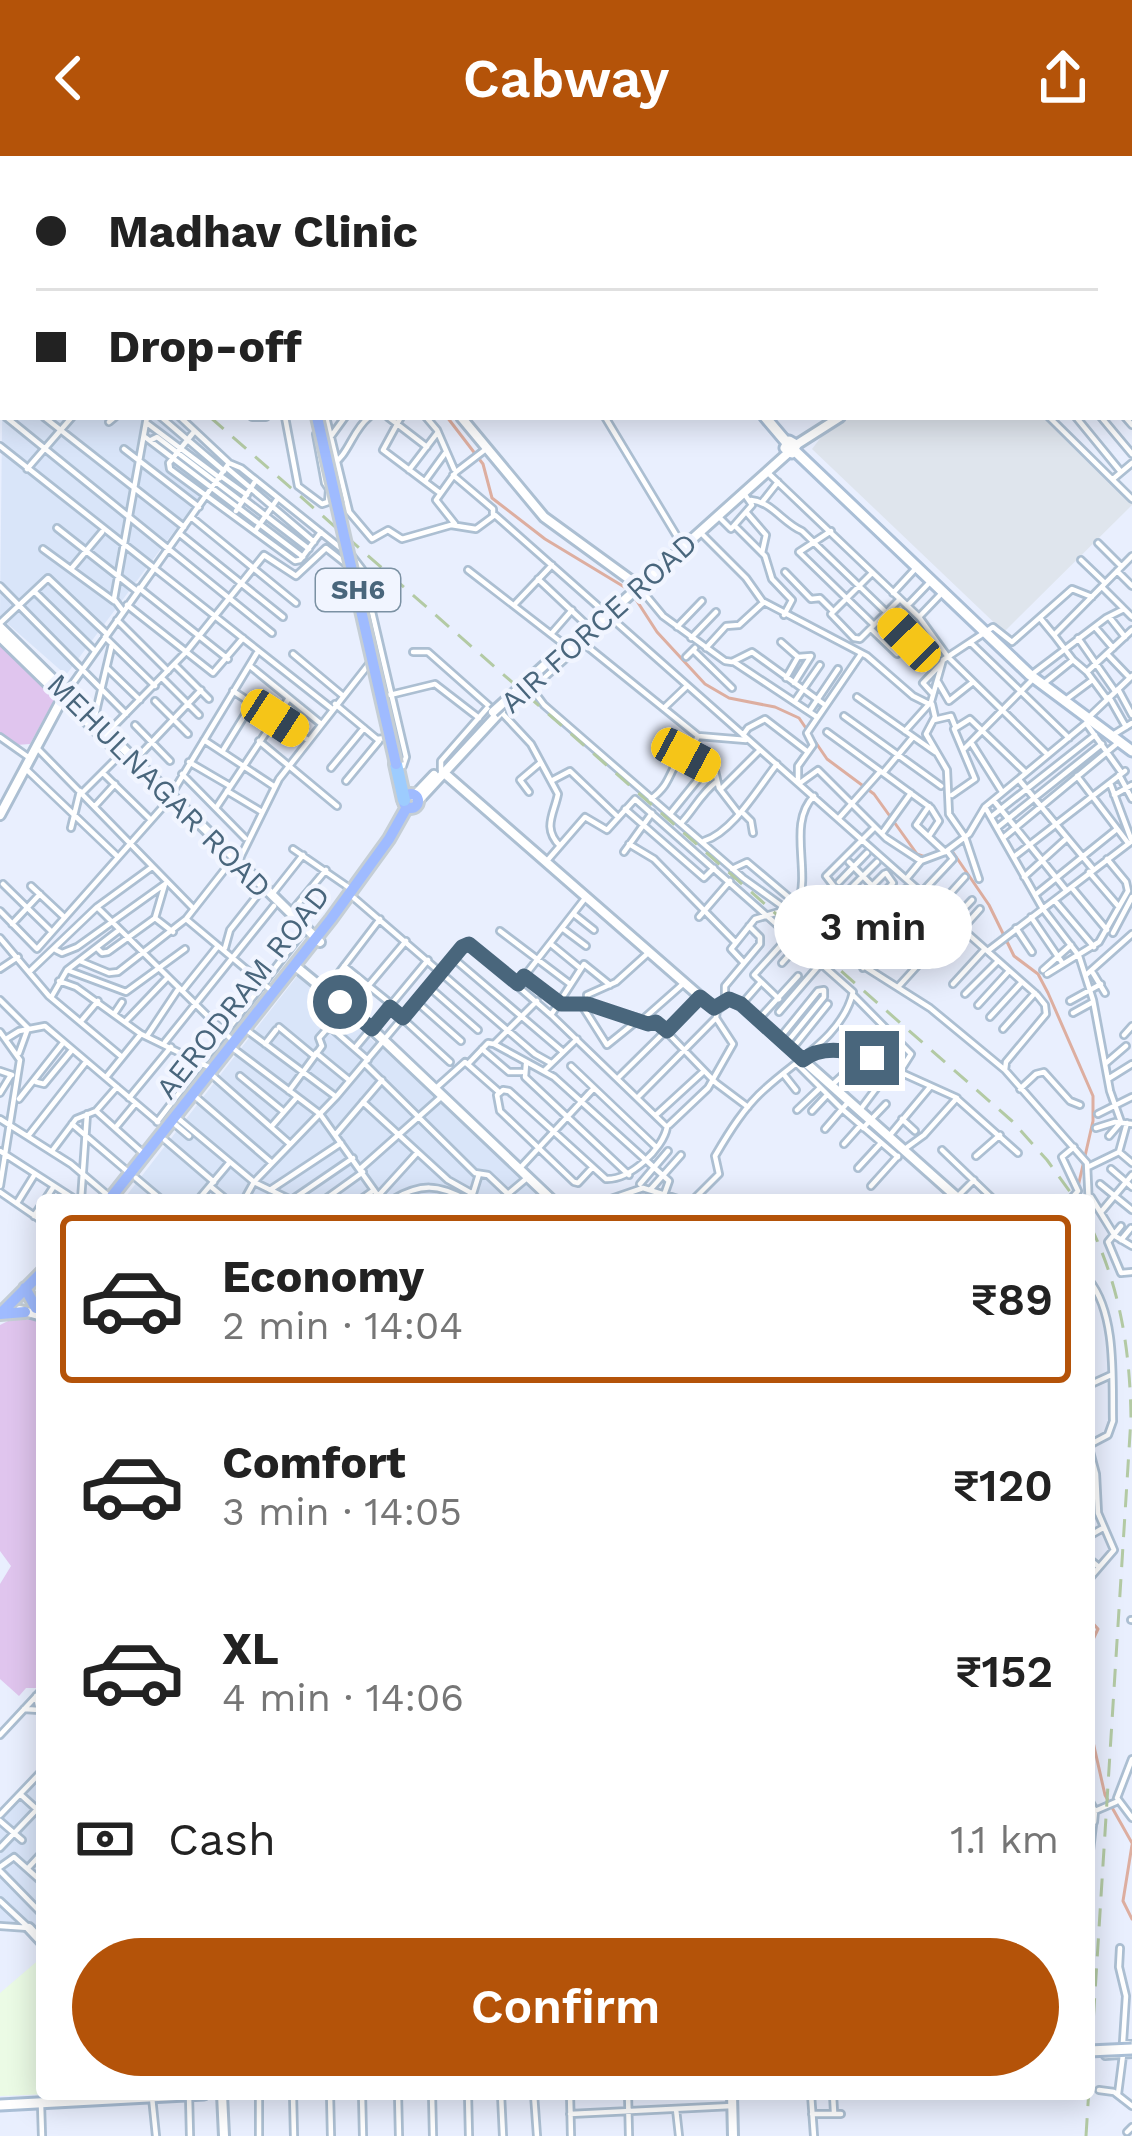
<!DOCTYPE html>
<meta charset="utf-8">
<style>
body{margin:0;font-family:"Work Sans",sans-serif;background:#f2f2f2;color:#222;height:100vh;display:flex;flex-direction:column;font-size:45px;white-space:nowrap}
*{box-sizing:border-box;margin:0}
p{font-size:39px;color:#767676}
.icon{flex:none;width:66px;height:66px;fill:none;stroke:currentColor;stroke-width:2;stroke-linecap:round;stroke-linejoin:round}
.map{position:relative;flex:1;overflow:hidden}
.details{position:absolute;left:36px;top:1038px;width:1059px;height:906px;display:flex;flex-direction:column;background:#fff;border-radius:12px;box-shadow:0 6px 30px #0003}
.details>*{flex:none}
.guide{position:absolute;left:0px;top:0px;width:1134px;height:264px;box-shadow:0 6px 30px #0003;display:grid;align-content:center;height:264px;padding:0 36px;background:#fff}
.end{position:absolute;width:54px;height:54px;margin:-27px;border:15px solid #49667c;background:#fff;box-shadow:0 0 0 6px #fff}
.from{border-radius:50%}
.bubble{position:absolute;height:84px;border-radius:42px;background:#fff;box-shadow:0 6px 30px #0003;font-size:39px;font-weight:600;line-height:84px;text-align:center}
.car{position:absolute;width:36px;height:72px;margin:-36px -18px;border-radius:15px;box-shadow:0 0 9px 3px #0007;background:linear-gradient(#f5c518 24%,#345 0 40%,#f5c518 0 76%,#345 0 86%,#f5c518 0)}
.guide b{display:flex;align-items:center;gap:42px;height:114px;font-size:45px}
.guide b+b{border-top:3px solid #e0e0e0}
.guide i{width:30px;height:30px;background:#222}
ul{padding:21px 0 0;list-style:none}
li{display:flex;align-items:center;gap:36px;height:168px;margin:0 24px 18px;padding:0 12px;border:6px solid transparent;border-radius:12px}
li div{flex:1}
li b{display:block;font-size:45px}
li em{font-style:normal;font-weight:600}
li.current{border-color:#b45309}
li>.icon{width:108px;height:108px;stroke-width:1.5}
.pay{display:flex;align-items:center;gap:30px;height:132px;padding:0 36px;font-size:45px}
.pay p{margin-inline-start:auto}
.action{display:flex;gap:24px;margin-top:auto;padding:24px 36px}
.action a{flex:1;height:138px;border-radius:72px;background:#b45309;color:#fff;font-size:48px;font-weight:600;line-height:138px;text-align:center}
header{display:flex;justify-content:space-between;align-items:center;height:156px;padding:0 36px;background:#b45309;color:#fff;font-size:54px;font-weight:600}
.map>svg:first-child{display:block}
</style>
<header><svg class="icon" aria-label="back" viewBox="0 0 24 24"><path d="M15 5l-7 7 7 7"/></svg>Cabway<svg class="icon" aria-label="share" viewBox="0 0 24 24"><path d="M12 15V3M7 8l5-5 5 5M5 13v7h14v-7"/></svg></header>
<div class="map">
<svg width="1132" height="1980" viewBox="0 0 1132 1980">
<rect width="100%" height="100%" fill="#e9effe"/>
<path fill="#d9e5f9" d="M3 178V261H174L224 309 66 519 0 461Z
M298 819 470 970 543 1044H123Z
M42 1615V1786L29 1772 0 1771V1653L3 1655Z"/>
<path fill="#dfe5ed" d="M846 261H1044L1132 343V349L1004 476 812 293 825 276Z"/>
<path fill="#ebfbe5" d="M42 1801V1938H50L0 1940V1837Z"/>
<path fill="#e0c5ee" d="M0 485 57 539 30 588 16 589 0 576Z
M14 1162 42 1165V1527L37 1532H26L19 1540 0 1523V1428L11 1410 0 1395V1169Z"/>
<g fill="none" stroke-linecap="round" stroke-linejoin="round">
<path stroke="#ddaea0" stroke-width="3" d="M447 261 483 308 492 342 545 383 626 432
M635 442 657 476 705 528 729 542 775 551 799 562 827 603 874 638 917 698 925 701 941 694
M950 692 989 749 1014 800 1038 818 1048 837 1093 940V965L1075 1044
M1089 1463 1098 1473 1089 1492
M1089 1568 1105 1639 1132 1687
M1132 1689 1123 1745 1132 1763"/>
<defs>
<path id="minor" d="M99 0 102 3
M129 0 132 3
M163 0 167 3
M69 3 72 0
M180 3 182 0
M667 3 669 0
M0 78 3 79
M0 106 3 107
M0 129 3 126
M0 160H3
M1131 181 1132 180
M1132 211V213
M0 222 3 225
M1131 226 1132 225
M1131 240 1132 241
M0 256 3 258
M6 261 272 477
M44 261 184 371
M161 261 224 315
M180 261 229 307 241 312 343 394
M252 261H266
M285 261 298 330 322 348 328 346 329 334
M326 261 349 355
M388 261 427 291
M401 261 383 294 440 337
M426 261 437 274 454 313
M605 261 681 387
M1049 261 1132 343
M1076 261 1121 316
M1101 261 1132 298
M1125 261 1132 269
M109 266 115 261
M148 268 220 322
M193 277 169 307 170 313 295 405 300 404 321 376
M316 278 325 327 331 336
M145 281 303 401
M151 284 157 281 242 346
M0 290 331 552
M324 290 345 261
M124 293 199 351
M227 312 314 386
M329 312C350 298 351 276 369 261
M27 313 72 261
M409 314 438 276
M766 315 919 461 948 501 1048 599
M453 319 493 353V358
M222 321 247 339
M1113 323 1132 307
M425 325 446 296
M244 343 309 393
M339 344 372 383 388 374 402 383 451 369 476 373 495 359 1037 839 1045 849 1046 858 1006 906 1005 914 1087 1007 1089 1051
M751 344C772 346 783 367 802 375L887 457
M763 345 778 326
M236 355 256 324
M747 357 766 379 762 397
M191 361 296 447
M719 361 731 373 752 349 743 336
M455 368 436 344 456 316 486 293
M736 371 765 400 772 423 792 444 784 459
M57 372 137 435
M255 375 278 342
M831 375 799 396 874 469
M700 376 746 422 763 446
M180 378 283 461
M1098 387 1121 410
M43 393 114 445
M352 400 362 413 406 601 403 610
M1081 404 1105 427
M71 413 102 376
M468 414 570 493
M1117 415 1132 430
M785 416 811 443 820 442 833 455
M872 417 831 458 854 482 860 483 900 443
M538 423 591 473
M0 430 126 558
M639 431 663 460 725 505 732 506 752 496 825 549
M1102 431 1132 461
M139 432 228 503
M34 435 94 494
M893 437 916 412
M515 448 552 409
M127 449 213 517 243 482
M907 450 930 426
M123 455 114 443 147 261
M885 459 909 484
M919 461 942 437
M1040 462 1054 479
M1110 462 1125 481
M117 464 168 515
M0 467 48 422 107 478
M677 471 702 445
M1095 471 1113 492
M871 473 897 498
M552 477 572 454
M105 481 155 530
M691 482 716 456
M1078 482 1115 535
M781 486 798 501 786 522
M583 487 698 580 746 584
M971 487 1069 582
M706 492 726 470 739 469 764 446 867 500 913 540 929 548
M693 494 732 532
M413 496H428L489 550 441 605V614
M293 498 342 539
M1107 498 1130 522
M686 501 695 492
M1073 504 1087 516 1132 474
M734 506 817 561
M175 509 209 543
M250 510 320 567
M107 512 140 544
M1087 516 1107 543
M1031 519 1106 462 1124 453
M162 522 199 559
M535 525V537L544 549 743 722 786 753
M938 526 949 545 973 526
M794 527 811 500 798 501
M537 528 594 477 595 470
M1042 529 1073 504 1054 479 1132 400
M1118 533 1132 559
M233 535 308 584
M66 537 229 307
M933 538 923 527 941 508
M390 539 435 528 479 562
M857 541 935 596
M1109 541 1126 571
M155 545 188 578
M795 545 820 509
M1064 545 1091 525
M335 548 377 583 386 582
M932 548 935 561 926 578 947 614 949 658 965 681 979 723
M665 551 687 530
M811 553 838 513
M502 557 531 588 558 638C554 658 542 672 560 690
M844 560 941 630
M1088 562 1132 520
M94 564 112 488
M934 564 951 560 955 570
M1086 567 1121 616
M135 569 170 605
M905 575 931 546 943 504 993 471 1012 486 1072 433 1092 441
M108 576 186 496 264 399 296 420 326 392 345 407
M827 576 931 652 939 665 929 680
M743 579 748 572 765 563 808 596
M1111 580 1132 567
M0 581 31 603
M204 584 275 631
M259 585 337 650
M972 588 1001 634
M37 592 194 753
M964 593 1032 524
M222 596 251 549
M685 599 715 615 719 632 739 658
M134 605 201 534
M189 606 230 630
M331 612 364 572
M26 613 116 699
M103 617 150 663
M883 617 913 581
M182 618 245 682
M1119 619 1132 643
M1077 620 1128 687
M798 624V610L813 589 807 577 861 498
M346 625 379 585
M551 625 570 615 618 661
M1020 625 1093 713
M800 627 818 614 886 682 921 705
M1110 627 1131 683
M722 632 760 594
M227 635 262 656
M529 636 520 624 540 607
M82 637 120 599
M171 639 258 495
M952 639 975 623 954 573 970 563 1026 617
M1114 639 1132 629
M651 643C665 632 667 626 674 611 679 599 693 593 698 580
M994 645 1066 734
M95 650 115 628
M929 650 916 669 945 696
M985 651 1043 753 1079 800 1093 844 1110 935 1121 966 1109 980
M216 652 289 542
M625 653 704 722 714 712
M742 656 751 665 753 677
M670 658 708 611
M991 661 1095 579
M839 662 879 617
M682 666C695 652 700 639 716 626
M875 671 826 720 882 793
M998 671 1102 588
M71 672 80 635
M883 676 911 637
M1003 682 1119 586
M704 685C733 676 758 632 777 608
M629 688 654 703 735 786
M293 693 348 731
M624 696 652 657
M1015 700 1125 615
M240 702 279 623 369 508
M546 706 585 661 607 674 635 643 853 836C843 880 796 904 766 932 745 950 729 976 715 1000L719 1018 693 1044
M849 706 899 757
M732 713 747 706 798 749
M1089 716 1119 751
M1024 721 1067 682
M907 722 921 705 945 696 969 678 985 651 1090 564
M839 726 867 697
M3 728 51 775
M31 730 63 760
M1072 732 1107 774
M848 735 877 706
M923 735 953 703 947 695
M273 737 303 699
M1035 739 1117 673
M354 742 535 898 551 907
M858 744 884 718
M1055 745 1094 791
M798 748C811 714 787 667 814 640
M803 749 818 781 930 852 1005 914
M97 751 233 885
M938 751 965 721
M867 754 893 727 886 717
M0 755 37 793 168 645
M291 756 326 714
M575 759 594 774
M699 761 730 725
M1031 761 1063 808
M155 762 165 728
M186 763 272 835
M875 764 905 733
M953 764 972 744
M12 768 40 738
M562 772 586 790
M884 772 915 741
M1016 772 1032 796
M500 775 570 828
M1113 777 1132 741
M0 782 49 840 122 901
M552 789 580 812
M97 792 102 797 108 796 155 762 173 776
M225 792 230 774 260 736
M56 794 62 797 77 791 165 728
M989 794 1132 685
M453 802 562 895
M80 805 109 817 118 816 186 763 233 703
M744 807 731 793 755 763 803 749 836 731
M782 807 800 787
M931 808 980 753
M344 810 391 848
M863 812 888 788 900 794
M0 813 18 801
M67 814 126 836 185 793
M1043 814 1071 789
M29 816 97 751 152 711
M1093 817 1105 837
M1047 818 1099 786 1128 735 1126 726 1107 703
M1086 819 1132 778
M524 820 558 846 588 848 659 868 716 927 748 951
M523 822 586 741
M59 825 76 831 141 878 213 913
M953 828 985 793
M369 829 406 785
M429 831 478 874
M898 831 918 809
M182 835 218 790
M325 835 380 763
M965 838 998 805
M853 839 911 898 899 917
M52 840 67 814 119 774
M725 842V830L760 788V781L749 770
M779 843 754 819 791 778
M0 844 28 872 19 897
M1070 845 1101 828
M417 846 461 885
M581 848 607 889 638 864
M588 848 587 839 616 826 647 798
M741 849 761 826
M978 849 1009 815
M390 851 450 906
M779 856 822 806
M1073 857 1093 846
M114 858 122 846
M551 859 584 808 610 829
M990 861 1022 826
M82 864 98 845
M758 864 798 820
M126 865 168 821
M641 865 684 827
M329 870 368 904
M279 871 314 900
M1003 873 1035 837
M248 875 335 940
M0 876 20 904 0 1030
M1124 879 1132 870
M147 880 179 832
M6 883 19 875 45 870 158 966
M779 883 818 835 824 834V841L785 889
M165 886 274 750
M265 888 276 874
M494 888 554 921 669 1025 664 1039
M355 892 428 804
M234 893 320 958 381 1044
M482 893 509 916H522
M791 894 828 848
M883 894 894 880
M813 895 862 899 955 941 1018 997
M316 897 349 924
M365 908 475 1017 488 1019 508 1038 527 1022
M468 908 488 887 494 888 537 845
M526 908 525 921 629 1019
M797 908 842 953 898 1001
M1105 908 1126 890
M571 910 656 991
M0 915 12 919
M544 915 577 883
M107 920 141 878
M213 920 290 988
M240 920 284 956
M785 920 796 934
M619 921 700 841
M1108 923 1132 908
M36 926 44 928 72 894
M832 929 844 918
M436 932 465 906 499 936
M1020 933 1036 918 1044 916 1070 945 1080 949
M289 935 322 890 319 882 346 851
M0 937 11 919
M639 940 716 862 717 852
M129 942 171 891
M197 942 272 1007
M19 943 63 887
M363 946 448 1024 473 1038
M797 954 820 932
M860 954 884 922
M96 955 145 999
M812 955 827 939
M1098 958 1132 941
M656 959 704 915
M0 963 71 1008 111 1042
M902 963 915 975
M180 964 254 1026 291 1044
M157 966 305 773
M72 968 127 1015
M176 969 189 980
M669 969 708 932 733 888 716 862
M116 971 135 948
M271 971 297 941
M863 972 886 948
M1096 972 1115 966 1132 968
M825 973 849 945
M336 978 382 924
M890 979 930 931
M28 980 86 906
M165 984 214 1026
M844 988 860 970
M906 992 924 979 957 942
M942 994 994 1044
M0 995 76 1044
M52 995 76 963 96 955 117 931
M1119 996 1132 1007
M976 1000 1000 979
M521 1011 594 932
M1088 1011 1119 996 1127 967
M858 1012 881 987
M360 1013 441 941
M1111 1013 1132 1031
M136 1022 162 1044
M640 1028 668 995
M1100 1028 1132 1054
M210 1030 227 1044
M871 1030 898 1000
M270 1034 341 987
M650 1034 681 999
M0 1036 42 1065
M378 1040 417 997
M957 1041 974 1024
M1091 1041 1115 1080 1132 1090
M293 1043 353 1002
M45 1044 54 1030
M81 1044 87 958
M198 1044 230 1006
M244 1044 254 1026 336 941 462 791 469 788 551 859 667 971C663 993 630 1024 606 1023L509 935 503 934 497 939 500 955 574 1026 578 1027 592 1012
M324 1044 363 1016
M360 1044 374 1034
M392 1044C421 1027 438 1028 467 1044
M471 1044 479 1018
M608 1044 643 1032 681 1044
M1070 1044 1078 1035 1062 1001 1074 991
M17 1047 35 1018
M1101 1056 1132 1019
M34 1060 42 1048
M1121 1070 1108 1086 1121 1117 1132 1116
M1121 1084 1131 1072
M1089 1124C1117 1159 1112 1223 1113 1265L1108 1279 1089 1289
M1089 1229 1111 1219
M1089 1292 1096 1318 1098 1357 1114 1394 1089 1423
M1089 1380 1103 1372
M1089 1403 1099 1411
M1131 1464H1132
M24 1553 39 1554 36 1540
M0 1579 42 1534
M1132 1603 1117 1642 1132 1662
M20 1638 42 1658
M1089 1644 1095 1655 1094 1666
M1095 1655 1116 1646
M0 1659 42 1615
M1089 1660 1093 1669 1089 1703
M0 1665 22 1684
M0 1692 42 1648
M0 1711 14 1701 42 1726
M29 1711 42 1697
M0 1715 42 1758
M0 1745 29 1772
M0 1770 29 1772
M1120 1792 1119 1811 1126 1840 1123 1886 1132 1888
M1105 1900 1132 1898
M1099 1934 1114 1936 1132 1950
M293 1938 294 1980
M330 1938 331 1980
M362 1938 363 1980
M398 1938 399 1980
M432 1938 433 1980
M468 1938 469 1980
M501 1938 503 1980
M534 1938 537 1980
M570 1938 571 1980
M628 1938 629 1980
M811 1938 814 1980
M833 1938 834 1956
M1118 1938 1123 1899
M189 1939 190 1980
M152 1941 156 1980
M41 1948 42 1980
M676 1953 679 1980
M570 1958 732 1950
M812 1958H841
M1127 1976 1132 1971
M259 1980V1938"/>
<path id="tertiary" d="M1101 3 1104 0
M1109 3 1110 0
M461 261 544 361 636 428
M796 289 840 261
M0 471 320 786
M0 481 114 592
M563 499 788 297
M443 616 711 850 717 852 729 843 741 849 960 1044
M414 640 434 619
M417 646 501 555
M0 659 62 543
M294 809 372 873 552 1044
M20 1154 42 1160
M29 1772 42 1786
M222 1938 224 1980
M732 1938 733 1980"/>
<path id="secondary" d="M493 0 498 3
M141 3 144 0
M0 176 3 172
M765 261 787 287
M789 285 796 289 792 297 785 292Z
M795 295 1030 519 1132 595
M0 1949 204 1938"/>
<path id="primary" d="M257 0 258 3
M404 645a7 7 0 1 1 14 0a7 7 0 1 1-14 0Z
M109 1044 331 763 389 683 407 651
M25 1132 36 1152
M0 1158 42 1116
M0 1158 25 1156"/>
<path id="trunk" d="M396 608 404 644"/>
</defs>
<use href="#minor" stroke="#acbfd2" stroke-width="10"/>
<use href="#tertiary" stroke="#acbfd2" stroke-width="14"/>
<use href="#secondary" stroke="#aabfd6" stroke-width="15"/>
<use href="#primary" stroke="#c5ced5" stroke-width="16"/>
<use href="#trunk" stroke="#c5ced5" stroke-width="18"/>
<use href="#minor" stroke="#fff" stroke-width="4.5"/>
<use href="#tertiary" stroke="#fff" stroke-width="8"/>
<use href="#secondary" stroke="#fff" stroke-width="9"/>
<use href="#primary" stroke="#9fbbff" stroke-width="10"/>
<use href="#trunk" stroke="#9dccfe" stroke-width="12"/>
<path stroke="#b3caa4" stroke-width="3" stroke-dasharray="18 12" stroke-linecap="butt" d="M0 14 3 17
M210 261 1012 965 1047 1004 1076 1044
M1086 1980 1131 1262C1130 1193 1120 1130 1089 1067"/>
<defs>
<path id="tertiary-bridge" d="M493 556 559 496"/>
<path id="secondary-bridge" d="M1089 1895 1132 1893"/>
<path id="primary-bridge" d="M317 261 396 608"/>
</defs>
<use href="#tertiary-bridge" stroke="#acbfd2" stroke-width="14" stroke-linecap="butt"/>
<use href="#secondary-bridge" stroke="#aabfd6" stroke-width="15" stroke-linecap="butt"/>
<use href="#primary-bridge" stroke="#c5ced5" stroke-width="16" stroke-linecap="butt"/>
<use href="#tertiary-bridge" stroke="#fff" stroke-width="8"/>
<use href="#secondary-bridge" stroke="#fff" stroke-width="9"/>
<use href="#primary-bridge" stroke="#9fbbff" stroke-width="10"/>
</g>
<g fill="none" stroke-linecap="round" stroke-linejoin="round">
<path stroke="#49667c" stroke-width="15" d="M340 846 372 873 390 851 403 862 462 791 469 788 518 828 524 820 561 848H588L648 868 656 866 667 875 700 841 714 852 729 843 741 848 803 904C821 889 849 894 872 902"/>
</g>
<g text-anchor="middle" stroke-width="9" stroke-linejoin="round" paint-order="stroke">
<rect fill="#f1f5ff" stroke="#7b91a3" stroke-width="3" x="316" y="413" width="84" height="42" rx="9"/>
<g font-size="27" font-weight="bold" fill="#49667c">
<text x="358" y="443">SH6</text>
</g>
<g font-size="30" fill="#49667c" stroke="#f1f5ff">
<text transform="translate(599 467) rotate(-42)" y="10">AIR FORCE ROAD</text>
<text transform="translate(159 630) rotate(45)" y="10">MEHULNAGAR ROAD</text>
<text transform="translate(243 836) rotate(-52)" y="10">AERODRAM ROAD</text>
</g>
</g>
</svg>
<i class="end from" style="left:340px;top:846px"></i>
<i class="end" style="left:872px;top:902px"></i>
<div class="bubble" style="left:774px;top:729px;width:198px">3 min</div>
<i class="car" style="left:909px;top:484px;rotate:316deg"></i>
<i class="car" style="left:275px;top:562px;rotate:123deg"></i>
<i class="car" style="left:686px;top:599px;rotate:118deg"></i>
<div class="guide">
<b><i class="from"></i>Madhav Clinic</b>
<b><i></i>Drop-off</b>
</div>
<section class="details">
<ul>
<li class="current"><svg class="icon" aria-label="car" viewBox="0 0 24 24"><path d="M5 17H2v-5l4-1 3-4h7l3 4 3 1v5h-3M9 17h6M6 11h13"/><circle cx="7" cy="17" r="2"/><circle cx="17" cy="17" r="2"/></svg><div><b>Economy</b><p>2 min · 14:04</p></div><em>₹89</em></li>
<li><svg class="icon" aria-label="car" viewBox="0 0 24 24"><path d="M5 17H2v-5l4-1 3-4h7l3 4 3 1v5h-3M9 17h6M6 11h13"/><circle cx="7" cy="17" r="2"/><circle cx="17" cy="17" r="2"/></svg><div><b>Comfort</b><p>3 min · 14:05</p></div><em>₹120</em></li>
<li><svg class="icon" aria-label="car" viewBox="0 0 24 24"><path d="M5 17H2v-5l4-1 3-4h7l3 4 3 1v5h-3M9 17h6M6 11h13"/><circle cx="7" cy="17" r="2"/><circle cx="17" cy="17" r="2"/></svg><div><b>XL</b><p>4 min · 14:06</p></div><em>₹152</em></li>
</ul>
<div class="pay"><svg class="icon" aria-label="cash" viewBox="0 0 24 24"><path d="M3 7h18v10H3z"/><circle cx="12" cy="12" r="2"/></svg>Cash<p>1.1 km</p></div>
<div class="action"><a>Confirm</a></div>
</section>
</div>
